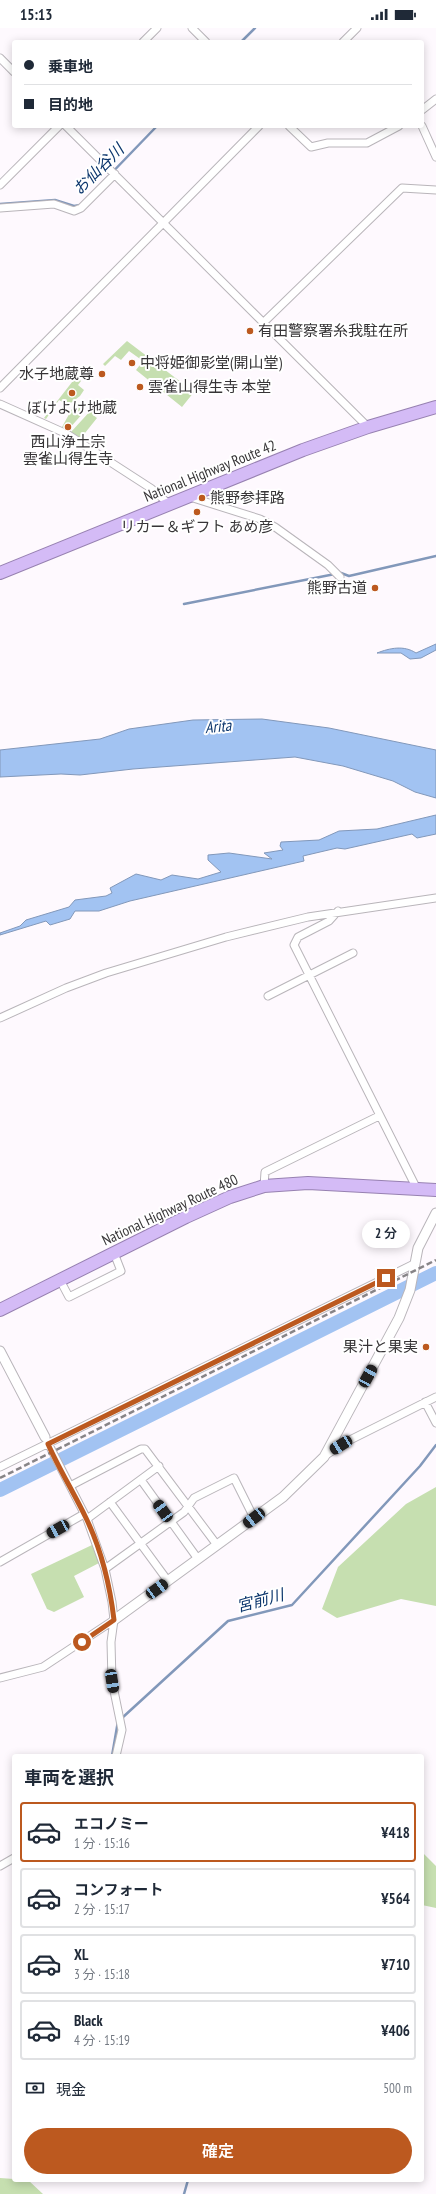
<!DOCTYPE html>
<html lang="ja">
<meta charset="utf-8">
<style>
body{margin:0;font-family:"PT Sans Narrow","Noto Sans JP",sans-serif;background:#f2f2f3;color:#1f2937;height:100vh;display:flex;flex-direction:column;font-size:15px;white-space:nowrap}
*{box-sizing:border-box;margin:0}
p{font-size:13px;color:#747a83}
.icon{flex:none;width:22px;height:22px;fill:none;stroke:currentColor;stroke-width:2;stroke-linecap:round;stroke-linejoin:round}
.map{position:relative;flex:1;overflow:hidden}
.side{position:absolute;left:12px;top:1726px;width:412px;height:428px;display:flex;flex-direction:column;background:#fff;border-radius:4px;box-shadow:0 2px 10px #0003}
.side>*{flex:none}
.hud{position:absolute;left:12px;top:12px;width:412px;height:88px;border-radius:4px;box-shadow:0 2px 10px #0003;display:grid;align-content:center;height:88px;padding:0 12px;background:#fff}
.end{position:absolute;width:18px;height:18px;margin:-9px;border:5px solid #bc591f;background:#fff;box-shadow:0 0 0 2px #fff}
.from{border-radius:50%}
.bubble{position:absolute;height:28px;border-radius:14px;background:#fff;box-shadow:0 2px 10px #0003;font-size:13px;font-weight:600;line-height:28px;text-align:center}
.car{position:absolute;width:12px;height:24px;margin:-12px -6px;border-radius:5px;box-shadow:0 0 3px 1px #0007;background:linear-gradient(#222 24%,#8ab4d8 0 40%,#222 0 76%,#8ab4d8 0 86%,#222 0)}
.hud b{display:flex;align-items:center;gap:14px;height:38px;font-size:15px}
.hud b+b{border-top:1px solid #e0e1e3}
.hud i{width:10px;height:10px;background:#1f2937}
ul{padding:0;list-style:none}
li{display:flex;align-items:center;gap:12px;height:60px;margin:0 8px 6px;padding:0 4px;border:2px solid #e0e1e3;border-radius:4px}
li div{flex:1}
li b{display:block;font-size:15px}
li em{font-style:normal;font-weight:600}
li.on{border-color:#bc591f}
li>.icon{width:36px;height:36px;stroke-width:1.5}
h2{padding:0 12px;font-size:18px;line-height:48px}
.pay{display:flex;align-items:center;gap:10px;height:44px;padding:0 12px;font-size:15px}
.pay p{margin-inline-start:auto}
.action{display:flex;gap:8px;margin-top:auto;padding:8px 12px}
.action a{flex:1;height:46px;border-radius:24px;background:#bc591f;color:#fff;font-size:16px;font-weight:600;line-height:46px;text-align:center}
.status{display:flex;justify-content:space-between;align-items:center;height:28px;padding:0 20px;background:#fff;direction:ltr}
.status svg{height:11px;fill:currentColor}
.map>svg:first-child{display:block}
</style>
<div class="status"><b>15:13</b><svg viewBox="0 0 49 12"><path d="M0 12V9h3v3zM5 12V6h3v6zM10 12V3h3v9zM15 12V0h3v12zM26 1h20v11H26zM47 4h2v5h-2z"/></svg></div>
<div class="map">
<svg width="436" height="2166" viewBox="0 0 436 2166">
<rect width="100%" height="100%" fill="#fef9fe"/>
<path fill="#c6dfb0" d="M127 313 194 364 182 379 136 342 143 333 129 323 121 332 115 328 105 338 103 336Z
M76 349 81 353 78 357 84 362 80 368 68 377 59 372 46 391 44 390Z
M78 378 84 384 68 402 62 399 73 379Z
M93 380 96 383 93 387 97 390 81 410 71 404Z
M436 1459V1578L401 1571 337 1590 322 1581 338 1539 406 1476Z
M92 1517 99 1535 74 1548 84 1569 54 1584 47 1581 31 1546Z
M422 1824 436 1838V1880L422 1877Z
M0 2150 28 2152 43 2166H0Z"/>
<path fill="#a2c3f2" stroke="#8298ba" d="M436 616V622L421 630 410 631 401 625H377C390 620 404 617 416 625Z
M262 691 329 700 436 722V770L415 764 393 753 343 738 295 729 133 741 80 747 61 746 0 749V722L100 711 129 701 193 692Z
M436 787V806L417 810 412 806 345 821 337 820 303 828 304 833 130 873 99 883H75L70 891 50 897 46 893 0 907V905L20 898 26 892 69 879 75 872 106 868 112 865 110 860 136 846 161 852 172 847 198 851 221 844 208 832V827L229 825 272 831 264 825 283 822 280 818 281 814 319 812 339 803 377 801Z"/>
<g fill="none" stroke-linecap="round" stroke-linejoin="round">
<path stroke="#8298ba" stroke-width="2.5" d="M241 14 255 0
M102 155 157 98
M0 176 55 172 74 178 80 177
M341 545 349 548 436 528
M184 576 335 546
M122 1690 228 1593 292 1577 420 1438 436 1417
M112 1728 118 1693
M184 2166 188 2152"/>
<path stroke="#a2c3f2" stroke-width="14" d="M0 1462 436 1245"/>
<defs>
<path id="minor" d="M192 0 206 14
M143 14 157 0
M343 14 357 0
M0 30 14 44
M422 82 436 71
M66 98 368 399
M289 98 311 119 328 115H367L399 98
M422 98 436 129
M0 157 59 98
M0 180 54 176 74 183 81 180 115 146
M264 294 402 160 436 162
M0 360 259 98
M0 376 67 406 152 461 170 477
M190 469 260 491 275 499 328 537 340 549
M338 883 329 893 298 909 294 917 417 1161
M268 968 353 925
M0 990 66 960 106 945 226 909 308 889 436 870
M264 1158 265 1144 379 1088
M60 1252 69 1269 121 1243 114 1225
M425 1374 436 1395
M47 1413 87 1491 105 1541 112 1574 114 1592 111 1614 112 1653 122 1702 116 1728
M326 1427 348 1413 436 1369
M0 1439 414 1236
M141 1452 198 1531
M70 1458 141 1421H145L217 1517
M110 1474 168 1553
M87 1491 159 1438
M0 1534 84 1486
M105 1541 184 1484 194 1470 234 1450 254 1490
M0 1650 43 1639 114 1592
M0 1838 14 1830"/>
<path id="tertiary" d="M0 1323 45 1409
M114 1592 283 1469 324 1429 399 1290 410 1262 418 1220 436 1185"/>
<path id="trunk" d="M0 545 303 422 368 399 436 379
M0 1282 186 1189 230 1169 264 1158 308 1155 436 1162"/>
</defs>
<use href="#minor" stroke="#b9b5ba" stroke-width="9"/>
<use href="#tertiary" stroke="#b9b5ba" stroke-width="11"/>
<use href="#trunk" stroke="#9781b1" stroke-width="14"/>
<use href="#minor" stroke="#fff" stroke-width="7"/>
<use href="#tertiary" stroke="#fff" stroke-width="9"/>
<use href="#trunk" stroke="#d4bbf6" stroke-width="12"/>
<path stroke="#878487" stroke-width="2.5" stroke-dasharray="6 3" stroke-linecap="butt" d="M0 1450 436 1232"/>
</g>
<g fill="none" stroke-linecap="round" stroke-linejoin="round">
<path stroke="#bc591f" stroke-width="5" d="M82 1614 114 1592C110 1558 101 1521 86 1490 74 1465 59 1441 48 1416L386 1250"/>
</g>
<g fill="#bc591f" stroke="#fff" stroke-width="1.5">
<circle cx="250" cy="303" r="4"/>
<circle cx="132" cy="335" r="4"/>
<circle cx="102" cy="346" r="4"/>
<circle cx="140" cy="359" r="4"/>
<circle cx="72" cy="365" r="4"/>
<circle cx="68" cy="399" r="4"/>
<circle cx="202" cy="470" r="4"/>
<circle cx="197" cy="484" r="4"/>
<circle cx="375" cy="560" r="4"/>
<circle cx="426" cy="1319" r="4"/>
</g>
<g text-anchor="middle" stroke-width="4" stroke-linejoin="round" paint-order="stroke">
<g font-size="15" fill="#373537" stroke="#fff" text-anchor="start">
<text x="258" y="308">有田警察署糸我駐在所</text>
<text x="140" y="340">中将姫御影堂(開山堂)</text>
<text x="94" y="351" text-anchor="end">水子地蔵尊</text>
<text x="148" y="364">雲雀山得生寺 本堂</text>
<text x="72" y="385" text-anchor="middle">ぼけよけ地蔵</text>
<text x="68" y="419" text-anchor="middle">西山浄土宗<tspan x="68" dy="17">雲雀山得生寺</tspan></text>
<text x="210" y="475">熊野参拝路</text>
<text x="197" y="504" text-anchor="middle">リカー＆ギフト あめ彦</text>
<text x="367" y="565" text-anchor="end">熊野古道</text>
<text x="418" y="1324" text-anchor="end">果汁と果実</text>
</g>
<g font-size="15" fill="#373537" stroke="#fff">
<text transform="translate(210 443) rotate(-22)" y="5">National Highway Route 42</text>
<text transform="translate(170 1182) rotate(-25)" y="5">National Highway Route 480</text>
</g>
<g font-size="16" font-style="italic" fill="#0c366d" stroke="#fff">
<text transform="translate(98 141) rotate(-45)" y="6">お仙谷川</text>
<text transform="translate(218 698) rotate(-6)" y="6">Arita</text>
<text transform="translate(260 1572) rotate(-15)" y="6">宮前川</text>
</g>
</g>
</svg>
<i class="end from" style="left:82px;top:1614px"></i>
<i class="end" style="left:386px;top:1250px"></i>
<div class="bubble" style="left:362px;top:1192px;width:48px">2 分</div>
<i class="car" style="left:368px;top:1348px;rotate:29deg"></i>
<i class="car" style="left:341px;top:1417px;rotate:238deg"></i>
<i class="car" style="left:163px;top:1483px;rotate:324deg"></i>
<i class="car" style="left:254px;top:1490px;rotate:232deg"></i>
<i class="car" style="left:58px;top:1501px;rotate:241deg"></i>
<i class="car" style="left:157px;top:1561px;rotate:54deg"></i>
<i class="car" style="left:112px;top:1653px;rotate:171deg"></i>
<div class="hud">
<b><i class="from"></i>乗車地</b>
<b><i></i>目的地</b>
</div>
<section class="side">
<h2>車両を選択</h2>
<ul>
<li class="on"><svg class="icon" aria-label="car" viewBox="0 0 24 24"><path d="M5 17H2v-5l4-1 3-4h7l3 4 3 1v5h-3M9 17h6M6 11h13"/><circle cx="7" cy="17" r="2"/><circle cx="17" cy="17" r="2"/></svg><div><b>エコノミー</b><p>1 分 · 15:16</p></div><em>¥418</em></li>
<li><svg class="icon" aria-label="car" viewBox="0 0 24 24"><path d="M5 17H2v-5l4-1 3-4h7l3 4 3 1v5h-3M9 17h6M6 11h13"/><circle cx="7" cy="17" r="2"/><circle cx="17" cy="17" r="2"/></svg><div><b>コンフォート</b><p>2 分 · 15:17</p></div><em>¥564</em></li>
<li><svg class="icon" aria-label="car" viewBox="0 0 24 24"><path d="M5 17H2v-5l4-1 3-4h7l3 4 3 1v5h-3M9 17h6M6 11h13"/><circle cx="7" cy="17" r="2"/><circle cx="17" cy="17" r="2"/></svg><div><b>XL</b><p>3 分 · 15:18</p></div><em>¥710</em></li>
<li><svg class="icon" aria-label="car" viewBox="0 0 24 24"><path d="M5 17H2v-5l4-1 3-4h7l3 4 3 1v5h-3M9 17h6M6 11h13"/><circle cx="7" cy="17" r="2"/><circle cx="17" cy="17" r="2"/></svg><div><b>Black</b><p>4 分 · 15:19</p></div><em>¥406</em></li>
</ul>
<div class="pay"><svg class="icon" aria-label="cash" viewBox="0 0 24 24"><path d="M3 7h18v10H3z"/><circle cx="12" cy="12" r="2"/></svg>現金<p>500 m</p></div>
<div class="action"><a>確定</a></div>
</section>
</div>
